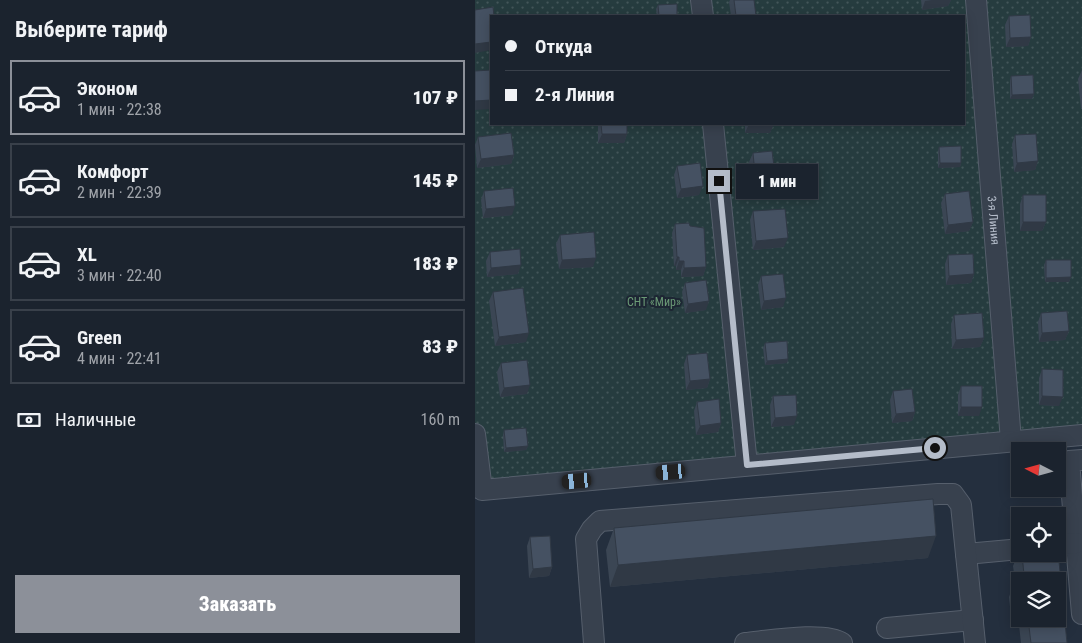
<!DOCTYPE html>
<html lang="ru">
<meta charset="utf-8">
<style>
body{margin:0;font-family:"Roboto Condensed",sans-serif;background:#242b36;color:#f1f3f6;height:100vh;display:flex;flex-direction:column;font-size:19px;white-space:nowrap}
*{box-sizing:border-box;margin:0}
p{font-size:16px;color:#a0a4aa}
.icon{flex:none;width:28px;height:28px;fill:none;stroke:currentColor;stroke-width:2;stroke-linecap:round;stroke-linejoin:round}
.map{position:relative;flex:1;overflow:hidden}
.drawer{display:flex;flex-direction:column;background:#1b232e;width:475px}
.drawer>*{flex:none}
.banner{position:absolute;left:15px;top:15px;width:475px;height:110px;border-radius:0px;box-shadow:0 2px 12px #0003,0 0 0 1px #39404a;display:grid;align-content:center;height:110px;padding:0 15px;background:#1b232e}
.needle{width:32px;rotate:276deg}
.buttons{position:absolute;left:536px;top:442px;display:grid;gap:10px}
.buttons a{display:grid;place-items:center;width:55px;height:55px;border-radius:0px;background:#1b232e;box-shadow:0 2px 12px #0003,0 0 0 1px #39404a;font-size:25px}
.end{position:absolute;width:22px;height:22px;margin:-11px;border:6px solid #b4bcc9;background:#111;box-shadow:0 0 0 2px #111}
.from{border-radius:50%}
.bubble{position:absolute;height:35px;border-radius:0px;background:#1b232e;box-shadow:0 2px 12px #0003,0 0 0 1px #39404a;font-size:16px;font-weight:800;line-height:35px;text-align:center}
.car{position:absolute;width:15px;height:30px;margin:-15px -8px;border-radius:6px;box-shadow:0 0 4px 1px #0007;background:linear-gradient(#222 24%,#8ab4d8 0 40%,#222 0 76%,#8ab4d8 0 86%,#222 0)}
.banner b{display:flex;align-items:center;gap:18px;height:48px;font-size:19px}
.banner b+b{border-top:1px solid #39404a}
.banner i{width:12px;height:12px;background:#f1f3f6}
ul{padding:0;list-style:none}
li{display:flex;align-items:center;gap:15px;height:75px;margin:0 10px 8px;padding:0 5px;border:2px solid #39404a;border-radius:0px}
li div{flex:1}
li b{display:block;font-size:19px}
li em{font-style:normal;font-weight:800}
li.active{border-color:#8c9099}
li>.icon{width:45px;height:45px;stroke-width:1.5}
h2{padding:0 15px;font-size:22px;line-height:60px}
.pay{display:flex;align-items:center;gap:12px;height:55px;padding:0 15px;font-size:19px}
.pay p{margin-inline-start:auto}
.action{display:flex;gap:10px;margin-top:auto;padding:10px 15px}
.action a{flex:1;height:58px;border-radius:0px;background:#8c9099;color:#fff;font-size:20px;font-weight:800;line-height:58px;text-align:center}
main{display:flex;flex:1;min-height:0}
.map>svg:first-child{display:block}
</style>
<main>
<section class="drawer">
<h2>Выберите тариф</h2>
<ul>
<li class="active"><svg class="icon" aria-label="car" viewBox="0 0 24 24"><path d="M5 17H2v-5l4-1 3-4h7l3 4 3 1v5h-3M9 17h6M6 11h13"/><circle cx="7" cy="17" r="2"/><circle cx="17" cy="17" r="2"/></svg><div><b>Эконом</b><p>1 мин · 22:38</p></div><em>107 ₽</em></li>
<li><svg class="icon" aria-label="car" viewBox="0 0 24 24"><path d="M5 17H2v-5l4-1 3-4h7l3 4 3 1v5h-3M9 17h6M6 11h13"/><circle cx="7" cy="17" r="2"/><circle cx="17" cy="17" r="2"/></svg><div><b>Комфорт</b><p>2 мин · 22:39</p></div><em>145 ₽</em></li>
<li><svg class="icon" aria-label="car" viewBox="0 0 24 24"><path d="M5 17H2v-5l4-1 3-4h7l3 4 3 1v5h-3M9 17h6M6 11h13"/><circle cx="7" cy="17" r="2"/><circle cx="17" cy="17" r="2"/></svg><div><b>XL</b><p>3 мин · 22:40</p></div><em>183 ₽</em></li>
<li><svg class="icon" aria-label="car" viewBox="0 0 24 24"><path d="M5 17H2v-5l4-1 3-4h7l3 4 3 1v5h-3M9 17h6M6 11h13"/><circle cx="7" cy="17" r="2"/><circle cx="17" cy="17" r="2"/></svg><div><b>Green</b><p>4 мин · 22:41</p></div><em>83 ₽</em></li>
</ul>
<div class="pay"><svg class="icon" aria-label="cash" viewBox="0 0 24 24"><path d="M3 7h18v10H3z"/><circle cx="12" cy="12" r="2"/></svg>Наличные<p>160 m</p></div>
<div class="action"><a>Заказать</a></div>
</section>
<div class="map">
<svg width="607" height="643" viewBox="0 0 607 643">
<defs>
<pattern id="garden-dots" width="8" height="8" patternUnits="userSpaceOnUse" patternTransform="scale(1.25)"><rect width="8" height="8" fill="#263c3f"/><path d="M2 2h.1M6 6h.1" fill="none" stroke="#435659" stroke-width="1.8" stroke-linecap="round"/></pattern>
</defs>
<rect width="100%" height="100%" fill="#242f3e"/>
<path fill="url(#garden-dots)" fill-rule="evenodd" d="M0 0H607V442L0 496ZM16 16H489V124H16Z"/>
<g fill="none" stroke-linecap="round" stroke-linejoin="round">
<defs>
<g id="minor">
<path d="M226 0 228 16"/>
<path id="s1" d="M501 0 536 441"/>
<path d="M238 124 272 465"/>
<path d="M0 434 7 490 607 435"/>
<path d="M607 460 594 461 607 614"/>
<path d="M582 545 601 543"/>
<path d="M491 554 545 549"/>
<path d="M412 628 498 620"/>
<path d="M119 643 111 539 117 529 125 521 463 494H478L486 505 500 643"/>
<path d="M270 643C292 641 350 631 367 643"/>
</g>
</defs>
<use href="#minor" stroke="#565f6c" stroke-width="22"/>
<use href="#minor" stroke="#38414e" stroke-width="20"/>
</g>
<path fill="#3b4654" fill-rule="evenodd" d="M255 0H279L281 16H256L254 2Z
M446 0H476L473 6 447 10Z
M183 5 202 16H182L181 9Z
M534 16 556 37 553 46 531 47 530 25Z
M607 70V109H606L603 79Z
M536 76 559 94 557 99H535V80Z
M123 124H152V134L149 143H123Z
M270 124H299L295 133H270Z
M540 135 563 161 560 170 539 172 537 144Z
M3 137 39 155 36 164 2 168 0 145Z
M464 147 486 163 485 167 463 168V151Z
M278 153 301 181 298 190 278 193 274 162Z
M202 166 224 195 202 198 199 175Z
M9 191 37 215 8 218 6 200Z
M470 194 498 222 494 231 470 234 466 203Z
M548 195 571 222 567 231H545V204Z
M278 211 309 247 278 250 275 220Z
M200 224 215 226 231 267 228 276 206 277V270H201V266H199L197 233Z
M85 235 118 267 84 269 81 244Z
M15 252 43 274 12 277 11 261Z
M473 255 499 274 496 283 471 285 470 264Z
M571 260 596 277 594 282H570L569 265Z
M286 276 308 307 286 310 283 285Z
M210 283 231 310 210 313 207 292Z
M18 292 51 342 20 346 14 301Z
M566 313 594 331 590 340 564 342 563 322Z
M479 315 509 338 505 347 477 349 476 324Z
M290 343 313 359 312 363 290 365 288 348Z
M212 355 235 379 232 388 211 390 209 364Z
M26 363 52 394 25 397 22 372Z
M567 369 584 406 564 405V378Z
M486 386 504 416H483V395Z
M418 391 440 412 437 421 417 423 415 400Z
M298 396 319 425 296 427 295 405Z
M222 402 246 423 243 432 221 435 219 411Z
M29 430 53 446 51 450 29 452 28 435Z
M139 528 453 558 135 587 131 550Z
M55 537 77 567 74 576 54 578 52 546Z
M545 548V554H582L592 643H546L543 616H536L534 597 540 581 538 566ZM545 581 582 619H545Z"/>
<path fill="#303945" d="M457 0H476L473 6 447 10 450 1Z
M556 37 553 46 531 47 535 38Z
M16 42V50L0 53V44Z
M559 94 557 99H535L537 95Z
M16 100V109L0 110V101Z
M274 124H299L295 133H270Z
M127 134H152L149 143H123Z
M39 155 36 164 2 168 6 159Z
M563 161 560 170 539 172 542 163Z
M465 163H486L485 167 463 168Z
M301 181 298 190 278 193 281 184Z
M228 186 224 195 202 198 206 189Z
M40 206 37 215 8 218 11 209Z
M498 222 494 231 470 234 473 225Z
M548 222H571L567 231H545Z
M313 238 309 247 278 250 281 241Z
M202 257H204L201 266H199Z
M121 258 118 267 84 269 87 260Z
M204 261H209L206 270H201Z
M46 265 43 274 12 277 16 268Z
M231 267 228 276 206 277 209 268Z
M499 274 496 283 471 285 474 276Z
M596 277 594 282H570L571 278Z
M311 298 308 307 286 310 289 301Z
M234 301 231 310 210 313 213 304Z
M594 331 590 340 564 342 567 333Z
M54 333 51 342 20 346 24 337Z
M509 338 505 347 477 349 481 340Z
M313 359 312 363 290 365 292 361Z
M235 379 232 388 211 390 215 381Z
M55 385 52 394 25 397 29 388Z
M567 396 588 397 584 406 564 405Z
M486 407H507L504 416H483Z
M440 412 437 421 417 423 421 414Z
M322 416 319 425 296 427 300 418Z
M246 423 243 432 221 435 225 426Z
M53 446 51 450 29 452 31 448Z
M461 536 453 558 135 587 143 565Z
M77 567 74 576 54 578 58 569Z
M544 595H545V611L543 616H536Z"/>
<path fill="#455162" stroke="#303945" d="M259 0H279L281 16H261Z
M202 4V16H184L183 5Z
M18 7 19 16H16V42L0 44V10Z
M555 15 556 37 535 38 534 16Z
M16 70V100L0 101V71Z
M558 75 559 94 537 95 536 76Z
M126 124H152V134H127Z
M36 133 39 155 6 159 3 137Z
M561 134 563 161 542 163 540 135Z
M486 146V163H465L464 147Z
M297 151 301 181 281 184 278 153Z
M225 163 228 186 206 189 202 166Z
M38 188 40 206 11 209 9 191Z
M494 191 498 222 473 225 470 194Z
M548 195H571V222H548Z
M310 209 313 238 281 241 278 211Z
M214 223 215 226 229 228 231 267 209 268V261H204V257H202L200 224Z
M119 232 121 258 87 260 85 235Z
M45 249 46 265 16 268 15 252Z
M498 254 499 274 474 276 473 255Z
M571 260H596V277L571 278Z
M308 274 311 298 289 301 286 276Z
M231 280 234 301 213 304 210 283Z
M48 288 54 333 24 337 18 292Z
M592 311 594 331 567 333 566 313Z
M507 313 509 338 481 340 479 315Z
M312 341 313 359 292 361 290 343Z
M232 353 235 379 215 381 212 355Z
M52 360 55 385 29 388 26 363Z
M567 369 588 370V397L567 396Z
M486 386H507V407H486Z
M437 389 440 412 421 414 418 391Z
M321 395 322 416 300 418 298 396Z
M244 399 246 423 225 426 222 402Z
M51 428 53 446 31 448 29 430Z
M458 499 461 536 143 565 139 528Z
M75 536 77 567 58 569 55 537Z
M582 541 592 643H556L553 619H582V581H545V595H544L542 575H549L547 554H582Z"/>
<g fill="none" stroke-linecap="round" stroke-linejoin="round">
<path stroke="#b4bcc9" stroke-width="6" d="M244 181 272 465 460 448"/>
</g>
<g text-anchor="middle" stroke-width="4" stroke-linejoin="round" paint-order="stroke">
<g font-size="12" fill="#b4bcc9" stroke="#1d2633">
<text dy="4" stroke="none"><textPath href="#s1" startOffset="221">3-я Линия</textPath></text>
</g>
<g font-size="12" fill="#6b9a76" stroke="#1d2633">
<text x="179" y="306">СНТ «Мир»</text>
</g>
</g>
</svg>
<div class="buttons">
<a><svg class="needle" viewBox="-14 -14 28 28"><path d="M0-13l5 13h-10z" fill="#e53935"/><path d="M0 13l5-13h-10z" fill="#a0a4aa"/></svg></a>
<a><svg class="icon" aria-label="locate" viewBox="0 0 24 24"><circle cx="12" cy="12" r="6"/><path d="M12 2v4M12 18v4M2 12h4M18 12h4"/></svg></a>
<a><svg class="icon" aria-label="layers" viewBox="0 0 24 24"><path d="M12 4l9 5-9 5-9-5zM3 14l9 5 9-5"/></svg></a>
</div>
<i class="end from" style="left:460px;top:448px"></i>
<i class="end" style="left:244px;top:181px"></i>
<div class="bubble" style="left:261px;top:164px;width:82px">1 мин</div>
<i class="car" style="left:196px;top:472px;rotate:265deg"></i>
<i class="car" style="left:102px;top:481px;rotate:265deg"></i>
<div class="banner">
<b><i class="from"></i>Откуда</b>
<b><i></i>2-я Линия</b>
</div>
</div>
</main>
